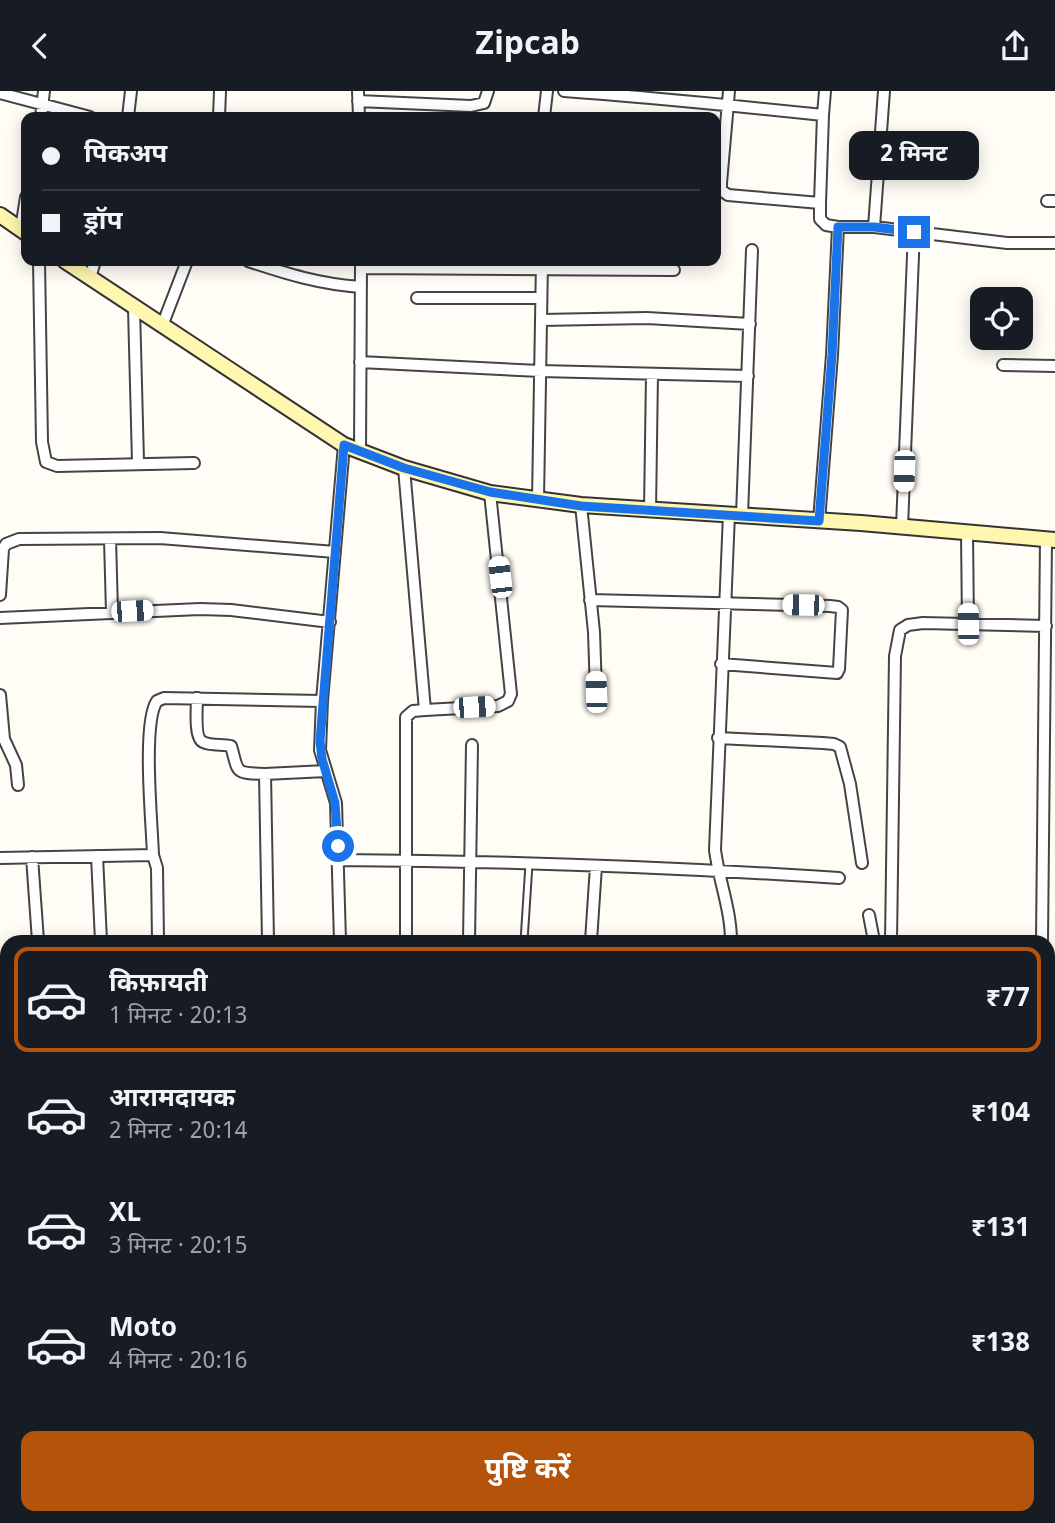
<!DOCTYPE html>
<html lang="hi">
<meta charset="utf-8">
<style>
body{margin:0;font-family:Georgia,"Noto Sans Devanagari",serif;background:#242831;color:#f1f3f6;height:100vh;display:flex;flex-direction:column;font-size:26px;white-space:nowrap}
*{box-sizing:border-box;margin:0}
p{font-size:23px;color:#9ea1a6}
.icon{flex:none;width:38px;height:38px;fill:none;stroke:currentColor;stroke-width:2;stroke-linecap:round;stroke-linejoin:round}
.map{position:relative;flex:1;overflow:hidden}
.panel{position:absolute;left:0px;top:844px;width:1055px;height:590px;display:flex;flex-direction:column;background:#171b24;border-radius:21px 21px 0 0;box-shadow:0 4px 18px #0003}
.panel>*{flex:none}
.guide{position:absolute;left:21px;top:21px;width:700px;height:154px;border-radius:14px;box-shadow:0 4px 18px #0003;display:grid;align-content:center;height:154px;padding:0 21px;background:#171b24}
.fabs{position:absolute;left:970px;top:196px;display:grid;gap:14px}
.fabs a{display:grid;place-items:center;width:63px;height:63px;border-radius:14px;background:#171b24;box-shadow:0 4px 18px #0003;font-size:35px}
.end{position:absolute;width:32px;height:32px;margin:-16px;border:9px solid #1a73e8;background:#fff;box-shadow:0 0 0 4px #fff}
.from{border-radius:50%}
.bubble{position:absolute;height:49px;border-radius:14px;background:#171b24;box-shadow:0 4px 18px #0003;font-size:23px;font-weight:700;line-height:49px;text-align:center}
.car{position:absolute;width:21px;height:42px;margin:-21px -10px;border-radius:9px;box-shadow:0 0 5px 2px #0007;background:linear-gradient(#fff 24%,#345 0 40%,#fff 0 76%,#345 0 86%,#fff 0)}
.guide b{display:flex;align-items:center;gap:24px;height:66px;font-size:26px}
.guide b+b{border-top:2px solid #363941}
.guide i{width:18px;height:18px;background:#f1f3f6}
ul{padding:12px 0 0;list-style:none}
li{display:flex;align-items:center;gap:21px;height:105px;margin:0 14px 10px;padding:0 7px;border:4px solid transparent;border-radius:14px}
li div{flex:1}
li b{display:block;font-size:26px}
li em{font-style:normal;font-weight:700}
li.on{border-color:#b45309}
li>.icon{width:63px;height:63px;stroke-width:1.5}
.primary-button{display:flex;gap:14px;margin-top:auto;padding:14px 21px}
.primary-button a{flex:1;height:80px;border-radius:14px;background:#b45309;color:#fff;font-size:28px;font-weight:700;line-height:80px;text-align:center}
header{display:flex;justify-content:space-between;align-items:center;height:91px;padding:0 21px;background:#171b24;font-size:32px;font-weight:700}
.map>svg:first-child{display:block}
</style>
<header><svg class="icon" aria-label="back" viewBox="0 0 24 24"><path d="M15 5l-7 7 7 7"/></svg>Zipcab<svg class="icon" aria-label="share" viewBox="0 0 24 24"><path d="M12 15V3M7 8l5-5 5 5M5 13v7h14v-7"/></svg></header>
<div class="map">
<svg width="1055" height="1432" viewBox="0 0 1055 1432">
<rect width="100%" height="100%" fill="#fffdf5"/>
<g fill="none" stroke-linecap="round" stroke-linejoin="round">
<defs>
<path id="lane" d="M524 850 529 773"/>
<path id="street" d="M358 0 359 26
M564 0C650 6 737 15 823 24L820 112 728 104 721 99V92L729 0
M0 2 90 26
M358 10 471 15 484 12 488 0
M823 24 825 0
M41 26 44 0
M128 26 131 0
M219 26 220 0
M544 26 547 0
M1047 110H1055
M820 112V128L826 134 838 136H874L1007 152H1055
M874 136 884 0
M21 138 26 106
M39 170 42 351 46 371 57 375 194 372
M248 170C287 183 319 193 361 196
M361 177 674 179
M90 187 95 170
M417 207H541
M134 217 138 371
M541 229 647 227 750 233
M162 235 187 170
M360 271 540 280 748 285
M1003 274 1055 275
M360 361 361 173
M404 377 425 619 413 620 406 626V850
M538 409 542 170
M581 414 594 541 596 601
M650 420 652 283
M729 423 715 759C719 790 731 819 731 850
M742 424 752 159
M819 430 832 264 838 136
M902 436 914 140
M967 442 968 533
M110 448 112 521
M0 504 3 458 6 453 19 448 160 447 335 461
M590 509 830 515 838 516 842 519 839 578 837 582 721 573
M0 527 200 518 231 519 330 531
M0 604 4 648 16 674 18 694
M197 607C197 617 194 647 203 651 210 655 223 653 231 655 239 682 233 682 265 683
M322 610 320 659 336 712 340 850
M425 619 498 615 508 610 511 603 490 402
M718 647 823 652 834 653 840 656 850 693 862 772
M153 764 157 777 158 850
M97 765 101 850
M32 766 38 850
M0 767 153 764C152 733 142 631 157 610L164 607 322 610 344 354
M338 769C505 770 672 776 839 787
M869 824 874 850
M268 850 265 683 326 680
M469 850 472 654
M591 850 596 775
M891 850 895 565 900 539 908 534 923 532 1046 535
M1042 850 1046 448
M0 884H7
M1048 915 1055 916
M1048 1272 1055 1271
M0 1293H7
M222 1426V1432
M455 1426V1432
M516 1426V1432
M585 1426V1432
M652 1426 653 1432"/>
<path id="secondary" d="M0 124 26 142
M65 170 344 354 404 377 490 402 581 414 861 432 1055 449"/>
</defs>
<use href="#lane" stroke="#444" stroke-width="9"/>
<use href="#street" stroke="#444" stroke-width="14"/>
<use href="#secondary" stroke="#333" stroke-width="18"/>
<use href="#lane" stroke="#fff" stroke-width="5"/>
<use href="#street" stroke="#fff" stroke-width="10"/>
<use href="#secondary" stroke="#fff6b0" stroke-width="14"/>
</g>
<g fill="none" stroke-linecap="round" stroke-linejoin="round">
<path stroke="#1a73e8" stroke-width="9" d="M338 755 335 712 322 668 320 650 344 354 404 377 490 401 581 415 819 430 832 264 838 136H874L914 141"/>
</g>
</svg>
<div class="fabs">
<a><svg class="icon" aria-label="locate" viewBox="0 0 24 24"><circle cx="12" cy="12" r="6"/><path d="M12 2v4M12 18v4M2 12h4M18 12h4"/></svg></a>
</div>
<i class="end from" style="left:338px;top:755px"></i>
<i class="end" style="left:914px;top:141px"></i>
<div class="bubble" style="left:849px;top:40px;width:130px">2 मिनट</div>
<i class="car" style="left:904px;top:380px;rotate:182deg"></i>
<i class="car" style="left:500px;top:486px;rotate:353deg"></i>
<i class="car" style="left:803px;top:514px;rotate:271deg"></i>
<i class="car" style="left:132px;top:520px;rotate:87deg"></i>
<i class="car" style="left:968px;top:533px;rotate:359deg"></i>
<i class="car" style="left:596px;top:601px;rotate:358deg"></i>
<i class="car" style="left:474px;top:616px;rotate:87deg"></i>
<div class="guide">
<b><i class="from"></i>पिकअप</b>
<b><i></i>ड्रॉप</b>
</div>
<section class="panel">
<ul>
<li class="on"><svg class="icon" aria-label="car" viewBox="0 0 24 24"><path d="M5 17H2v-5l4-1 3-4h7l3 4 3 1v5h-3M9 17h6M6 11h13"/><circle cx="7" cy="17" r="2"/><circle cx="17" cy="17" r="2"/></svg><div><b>किफ़ायती</b><p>1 मिनट · 20:13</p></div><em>₹77</em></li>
<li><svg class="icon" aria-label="car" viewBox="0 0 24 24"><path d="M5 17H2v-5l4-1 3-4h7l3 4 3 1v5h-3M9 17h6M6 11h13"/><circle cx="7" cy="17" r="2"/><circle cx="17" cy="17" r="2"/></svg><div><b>आरामदायक</b><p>2 मिनट · 20:14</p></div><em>₹104</em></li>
<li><svg class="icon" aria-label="car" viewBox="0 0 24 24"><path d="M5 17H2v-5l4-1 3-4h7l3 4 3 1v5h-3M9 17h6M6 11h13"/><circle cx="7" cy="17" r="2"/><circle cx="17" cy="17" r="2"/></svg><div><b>XL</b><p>3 मिनट · 20:15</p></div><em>₹131</em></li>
<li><svg class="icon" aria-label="car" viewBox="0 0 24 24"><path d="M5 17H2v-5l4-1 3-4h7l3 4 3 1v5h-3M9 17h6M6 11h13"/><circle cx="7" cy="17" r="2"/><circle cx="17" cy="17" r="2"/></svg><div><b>Moto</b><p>4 मिनट · 20:16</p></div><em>₹138</em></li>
</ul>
<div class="primary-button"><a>पुष्टि करें</a></div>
</section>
</div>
